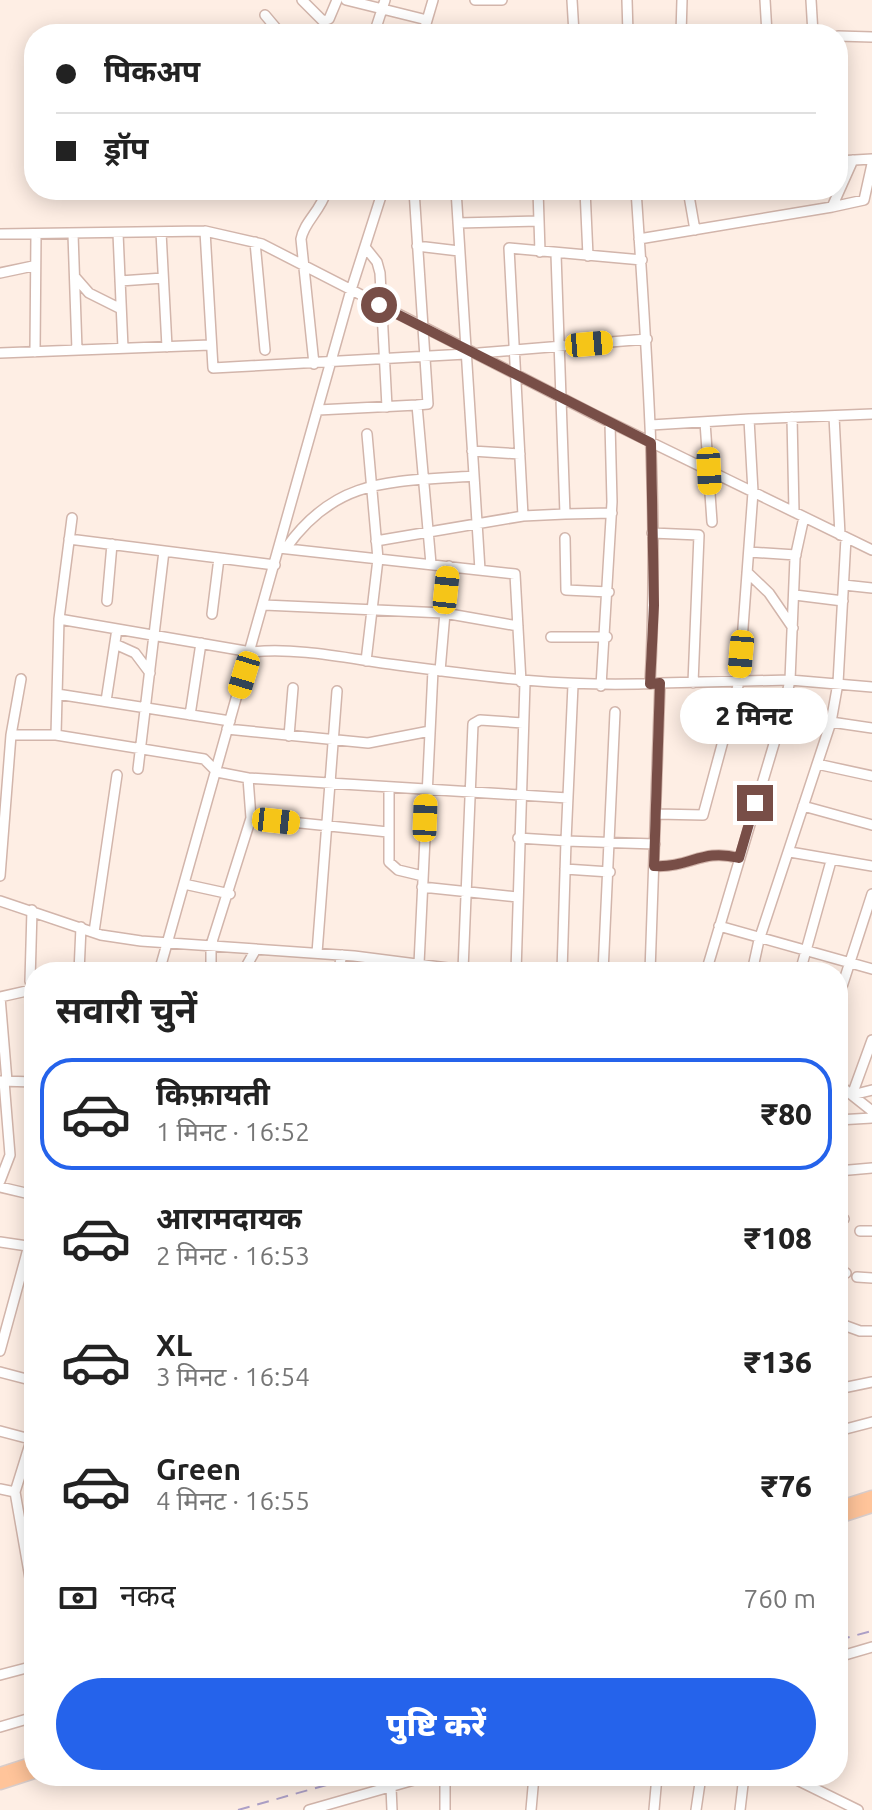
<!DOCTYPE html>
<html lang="hi">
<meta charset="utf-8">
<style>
body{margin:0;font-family:Ubuntu,"Noto Sans Devanagari",sans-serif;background:#f2f2f2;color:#222;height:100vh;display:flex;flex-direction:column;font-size:30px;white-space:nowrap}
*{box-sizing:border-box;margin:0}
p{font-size:26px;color:#767676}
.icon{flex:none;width:44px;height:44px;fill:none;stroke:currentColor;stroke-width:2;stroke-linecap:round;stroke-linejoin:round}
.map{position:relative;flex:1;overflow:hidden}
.drawer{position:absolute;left:24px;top:962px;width:824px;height:824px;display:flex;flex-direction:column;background:#fff;border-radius:32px;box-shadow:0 4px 20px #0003}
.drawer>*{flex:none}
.top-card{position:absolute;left:24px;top:24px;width:824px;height:176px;border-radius:32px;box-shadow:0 4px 20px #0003;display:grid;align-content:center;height:176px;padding:0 32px;background:#fff}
.end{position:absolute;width:36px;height:36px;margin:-18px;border:10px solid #784e47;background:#fff;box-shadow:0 0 0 4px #fff}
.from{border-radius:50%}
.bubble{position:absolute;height:56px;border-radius:28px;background:#fff;box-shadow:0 4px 20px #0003;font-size:26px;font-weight:800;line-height:56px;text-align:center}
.car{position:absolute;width:24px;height:48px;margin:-24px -12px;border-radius:10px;box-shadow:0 0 6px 2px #0007;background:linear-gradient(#f5c518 24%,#345 0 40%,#f5c518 0 76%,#345 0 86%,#f5c518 0)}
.top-card b{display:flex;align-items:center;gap:28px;height:76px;font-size:30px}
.top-card b+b{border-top:2px solid #e0e0e0}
.top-card i{width:20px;height:20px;background:#222}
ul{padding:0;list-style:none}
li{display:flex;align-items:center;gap:24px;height:112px;margin:0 16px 12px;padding:0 16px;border:4px solid transparent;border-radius:32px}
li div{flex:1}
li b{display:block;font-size:30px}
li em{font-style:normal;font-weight:800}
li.selected{border-color:#2563eb}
li>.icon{width:72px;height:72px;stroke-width:1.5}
h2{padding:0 32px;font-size:36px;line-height:96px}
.pay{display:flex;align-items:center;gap:20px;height:88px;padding:0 32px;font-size:30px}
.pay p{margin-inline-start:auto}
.button{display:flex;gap:16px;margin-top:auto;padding:16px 32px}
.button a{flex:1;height:92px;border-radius:48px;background:#2563eb;color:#fff;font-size:32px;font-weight:800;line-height:92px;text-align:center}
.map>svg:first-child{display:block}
</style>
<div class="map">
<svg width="872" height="1810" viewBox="0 0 872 1810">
<rect width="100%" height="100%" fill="#feeee4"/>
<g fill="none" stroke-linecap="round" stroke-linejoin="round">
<defs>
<path id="minor" d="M302 0 323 21 329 19 337 0
M346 0 427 20
M475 0H502
M572 0 574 34
M627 0 628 34
M765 0 767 34
M811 0 813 34
M265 15 281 34
M374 34 385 0
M423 34 433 0
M681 34 682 0
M838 36 872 37
M838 161 872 159
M414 190 428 404 417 405 431 564
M456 190 480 570
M538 190 540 252
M585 190 588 256
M636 190C647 355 659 519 650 684
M688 190 695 230
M832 207 864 200 872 164
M458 223 539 221
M205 231 213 368 466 354
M161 232 167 347
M118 233 123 348
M0 234 205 231 262 244 595 415 872 550
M73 234 77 350
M639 239 832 207 853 160
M255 242 265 350
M417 246 459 251
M365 247 377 262 380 273 387 407
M556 254 565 514 612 513
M0 273 33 266
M75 277 89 293 121 309
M120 281 163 278
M35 352 36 234
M0 353 210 345
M479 353 647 339
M314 364 301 239C304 222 320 212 327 190
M318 410 417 405
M834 416 840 535
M792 417 794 512
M705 422 712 522
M651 425 749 419
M472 451 520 454
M565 514 523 516 509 248 642 260
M652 533 699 535 693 683
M565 538 566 590 609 592
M69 539 275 565
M376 541 523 516
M279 548 515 574 521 682
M286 548C337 476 393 482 474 476
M749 552 796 555
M747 572 769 593 793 628
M844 585 872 588
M795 595 843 601
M107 601 112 544
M264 605 444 613 518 626
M212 614 219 558
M59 619 251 652C299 647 350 659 397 665 486 677 570 688 660 683L650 972
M551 637H607
M115 644 135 653 150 673
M366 661 378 559 367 434
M440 671 449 566
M660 683 790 680 795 558 804 517
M601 686 612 502 610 423
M57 694 230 721
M106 701 117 629
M190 715 201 643
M831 722 872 728
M227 729 368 743 430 731
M11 735H56L204 759 217 772 248 778 251 818 211 945V972
M56 735 59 619 72 518
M289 736 293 688
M817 764 872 776
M138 769 164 551
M248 778 568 798
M389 787V862L398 870 423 876
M803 806 872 825
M657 814 703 815 739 682 753 492 749 419 872 414
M251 818 388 832
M518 838 566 841 573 685
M790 852 872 866
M654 866C691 868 702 848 739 858
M565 869 610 872
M0 876 11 735 21 679
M184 884 230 894
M422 887 517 897
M0 901 101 935 141 941 354 956 479 972
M32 910 30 981 34 994
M719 926 872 969
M94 932 117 775
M317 953 337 691
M419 964 433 670
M463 970 473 724 480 720 523 723
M79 972 81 927
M159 972 351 290 383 190
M243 972 256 949
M338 972 342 955
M516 972 525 683
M562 972 566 841 655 844
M603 972 615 712
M706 972 782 717 790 680 872 687
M752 972 759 940 831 722 838 683 846 538
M800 972 831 861
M838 999 872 894
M872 1040 852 1095 872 1090
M1 1081 34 1082
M7 1081 0 997 31 990
M838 1084 872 1111
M838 1120 872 1118
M838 1171 872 1168
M0 1181 10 1155 4 1081
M0 1187 34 1195
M838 1220 844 1219
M860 1231H872
M0 1242 34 1247
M838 1274 846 1273
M857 1277 872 1278
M838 1323 860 1331H872
M0 1351 34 1227
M0 1372 34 1381
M838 1389 872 1382
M0 1431 30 1439
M34 1431 15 1492 34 1601
M838 1431 872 1422
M0 1489 15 1492
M838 1657 872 1647
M0 1675 34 1666
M0 1727 34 1717
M445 1776V1810
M789 1776 858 1810
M391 1787 392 1810
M309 1810 428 1776
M531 1810 534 1776
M654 1810 657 1776
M696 1810 701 1776
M740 1810 744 1776"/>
<path id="major" d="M838 1508 872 1497
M838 1517 872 1506
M0 1774 34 1763
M0 1783 34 1772"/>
</defs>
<use href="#minor" stroke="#d2b5ab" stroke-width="12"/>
<use href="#major" stroke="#d9cdcb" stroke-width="15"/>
<use href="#minor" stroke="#fff" stroke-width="9"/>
<use href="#major" stroke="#ffc49a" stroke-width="12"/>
<path stroke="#aea1c8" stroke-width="2" stroke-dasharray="12 8" stroke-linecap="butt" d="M838 1640 872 1631
M238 1810 358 1776"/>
</g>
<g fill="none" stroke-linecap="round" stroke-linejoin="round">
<path stroke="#784e47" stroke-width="10" d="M379 305 651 443 654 605 650 684 660 683 654 866C691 868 701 848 739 858L755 803"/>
</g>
</svg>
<i class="end from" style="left:379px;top:305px"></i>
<i class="end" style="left:755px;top:803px"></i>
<div class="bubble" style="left:680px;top:688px;width:148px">2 मिनट</div>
<i class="car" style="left:589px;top:344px;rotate:85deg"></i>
<i class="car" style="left:709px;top:471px;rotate:177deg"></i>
<i class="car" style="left:446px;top:590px;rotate:6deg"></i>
<i class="car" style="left:741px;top:654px;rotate:185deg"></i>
<i class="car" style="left:244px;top:675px;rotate:197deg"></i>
<i class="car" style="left:425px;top:818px;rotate:2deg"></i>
<i class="car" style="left:276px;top:821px;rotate:96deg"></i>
<div class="top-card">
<b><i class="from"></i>पिकअप</b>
<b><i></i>ड्रॉप</b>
</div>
<section class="drawer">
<h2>सवारी चुनें</h2>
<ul>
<li class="selected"><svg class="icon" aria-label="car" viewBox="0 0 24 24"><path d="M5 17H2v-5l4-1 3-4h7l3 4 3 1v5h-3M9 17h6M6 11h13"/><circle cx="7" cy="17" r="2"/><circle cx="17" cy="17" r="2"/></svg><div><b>किफ़ायती</b><p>1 मिनट · 16:52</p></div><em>₹80</em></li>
<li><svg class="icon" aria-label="car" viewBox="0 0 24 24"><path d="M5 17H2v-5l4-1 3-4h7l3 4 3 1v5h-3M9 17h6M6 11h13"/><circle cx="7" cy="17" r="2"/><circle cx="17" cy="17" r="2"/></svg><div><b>आरामदायक</b><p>2 मिनट · 16:53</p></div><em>₹108</em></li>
<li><svg class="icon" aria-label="car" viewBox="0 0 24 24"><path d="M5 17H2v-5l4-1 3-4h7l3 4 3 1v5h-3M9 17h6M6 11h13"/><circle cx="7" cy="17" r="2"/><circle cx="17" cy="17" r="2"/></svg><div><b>XL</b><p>3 मिनट · 16:54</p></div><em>₹136</em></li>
<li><svg class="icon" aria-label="car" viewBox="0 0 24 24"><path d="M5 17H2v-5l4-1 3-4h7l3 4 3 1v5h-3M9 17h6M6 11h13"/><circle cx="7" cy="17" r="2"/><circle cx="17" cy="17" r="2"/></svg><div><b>Green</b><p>4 मिनट · 16:55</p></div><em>₹76</em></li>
</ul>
<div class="pay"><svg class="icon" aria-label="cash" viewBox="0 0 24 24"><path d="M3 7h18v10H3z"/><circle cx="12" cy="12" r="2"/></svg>नकद<p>760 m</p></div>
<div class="button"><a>पुष्टि करें</a></div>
</section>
</div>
